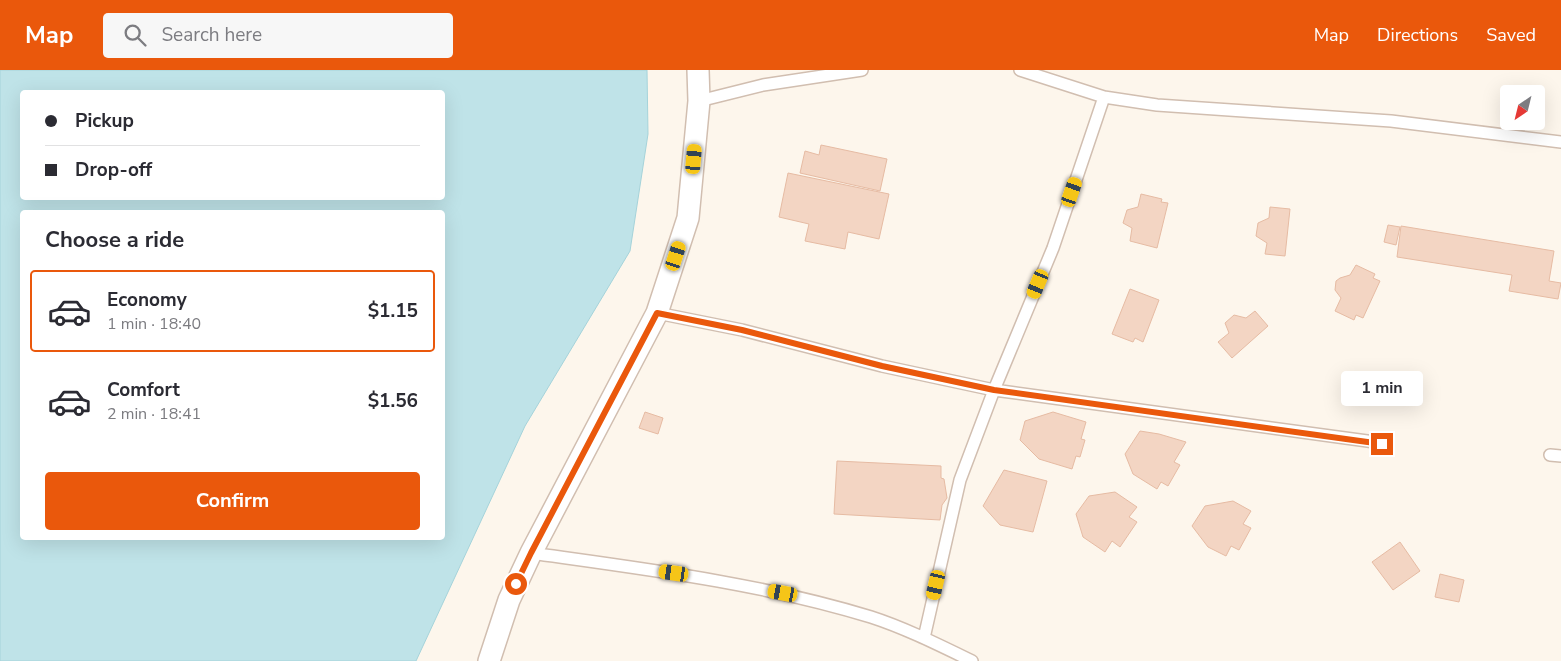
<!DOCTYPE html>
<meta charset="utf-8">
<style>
body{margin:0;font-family:"Nunito Sans",sans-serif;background:#f7f7f7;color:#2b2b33;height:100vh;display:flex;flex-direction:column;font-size:19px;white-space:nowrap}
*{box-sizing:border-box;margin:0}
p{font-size:16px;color:#7c7c81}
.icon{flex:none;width:28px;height:28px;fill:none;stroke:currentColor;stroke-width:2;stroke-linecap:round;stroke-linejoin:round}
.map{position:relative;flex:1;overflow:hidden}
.drawer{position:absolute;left:20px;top:140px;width:425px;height:330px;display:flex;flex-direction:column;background:#fff;border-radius:5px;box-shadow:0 5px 20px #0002}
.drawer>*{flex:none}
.banner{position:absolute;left:20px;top:20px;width:425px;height:110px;border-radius:5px;box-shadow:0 5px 20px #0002;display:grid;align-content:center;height:110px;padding:0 25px;background:#fff}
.needle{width:32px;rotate:215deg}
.buttons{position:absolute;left:1500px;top:15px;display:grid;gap:10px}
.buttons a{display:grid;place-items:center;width:45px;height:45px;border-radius:5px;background:#fff;box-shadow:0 5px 20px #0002;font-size:25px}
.end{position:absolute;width:22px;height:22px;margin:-11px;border:6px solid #ea580c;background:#fff;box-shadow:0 0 0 2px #fff}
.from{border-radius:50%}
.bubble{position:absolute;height:35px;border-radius:5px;background:#fff;box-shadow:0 5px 20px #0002;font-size:16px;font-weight:700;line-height:35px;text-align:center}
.car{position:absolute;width:15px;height:30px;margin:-15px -8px;border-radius:6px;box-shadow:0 0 4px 1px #0007;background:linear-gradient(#f5c518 24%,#345 0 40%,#f5c518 0 76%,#345 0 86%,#f5c518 0)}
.banner b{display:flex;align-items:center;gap:18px;height:48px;font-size:19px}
.banner b+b{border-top:1px solid #e1e1e2}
.banner i{width:12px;height:12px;background:#2b2b33}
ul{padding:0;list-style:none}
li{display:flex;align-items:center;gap:15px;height:82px;margin:0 10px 8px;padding:0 15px;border:2px solid transparent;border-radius:5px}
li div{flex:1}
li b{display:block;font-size:19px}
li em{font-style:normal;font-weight:700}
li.selected{border-color:#ea580c}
li>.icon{width:45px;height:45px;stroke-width:1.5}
h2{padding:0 25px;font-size:22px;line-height:60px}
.primary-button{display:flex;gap:10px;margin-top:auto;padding:10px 25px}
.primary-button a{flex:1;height:58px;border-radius:5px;background:#ea580c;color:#fff;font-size:20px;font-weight:700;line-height:58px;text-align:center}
header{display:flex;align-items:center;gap:30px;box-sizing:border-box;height:70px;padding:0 25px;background:#ea580c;color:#fff}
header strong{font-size:24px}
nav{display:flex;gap:28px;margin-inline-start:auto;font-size:18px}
.search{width:350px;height:45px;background:#f7f7f7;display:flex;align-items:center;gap:12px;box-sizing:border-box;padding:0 18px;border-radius:5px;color:#7c7c81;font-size:19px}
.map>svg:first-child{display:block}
</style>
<header>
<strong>Map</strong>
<div class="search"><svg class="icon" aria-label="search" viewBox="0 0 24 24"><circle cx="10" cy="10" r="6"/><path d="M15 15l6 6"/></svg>Search here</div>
<nav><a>Map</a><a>Directions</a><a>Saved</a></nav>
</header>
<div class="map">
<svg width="1561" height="591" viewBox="0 0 1561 591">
<rect width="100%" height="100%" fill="#fdf6ec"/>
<path fill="#bfe3e8" stroke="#a5d3da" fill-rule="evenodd" d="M0 0H647L648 64 630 181 525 356 416 591H0ZM22 22H442V128H22ZM22 142H442V468H22Z"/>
<path fill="#f3d5c3" stroke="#e6bba3" d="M821 75 887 89 880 121 800 103 805 81 819 85Z
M788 103 889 124 879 169 848 162 845 179 805 171 809 154 779 147Z
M1141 124 1162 129 1161 132 1168 133 1157 178 1130 171 1132 158 1123 153 1127 140 1138 137Z
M1270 137 1290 139 1285 186 1265 184 1267 173 1256 166 1258 153 1269 148Z
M1388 155 1400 157 1396 175 1384 172Z
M1401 156 1554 181 1549 211 1561 213 1558 229 1509 221 1512 205 1397 187Z
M1356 195 1375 204 1373 208 1380 211 1363 248 1356 245 1354 250 1335 241 1341 228 1335 220 1336 211 1340 208 1350 205Z
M1130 219 1159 230 1143 272 1135 268 1133 272 1112 264Z
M1255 241 1268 256 1232 288 1218 272 1229 263 1225 253 1234 245 1246 248Z
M645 342 663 348 658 364 639 358Z
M1053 342 1086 352 1081 369 1085 370 1080 387 1076 386 1072 399 1039 389 1020 370 1025 351Z
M1140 361 1159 364 1186 372 1174 392 1180 395 1168 416 1161 412 1157 419 1133 404 1125 384Z
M837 391 941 396V408L944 409 947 428 942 435 940 450 834 444Z
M1004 400 1047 411 1033 462 1000 455 983 436Z
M1115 422 1137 437 1129 447 1137 452 1120 477 1112 471 1105 482 1083 467 1076 444 1089 426Z
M1233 431 1251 441 1243 454 1251 458 1239 480 1231 476 1226 486 1208 477 1192 456 1205 436Z
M1400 472 1420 501 1393 520 1372 492Z
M1440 504 1464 510 1459 532 1435 527Z"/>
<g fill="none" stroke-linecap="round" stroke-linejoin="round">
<defs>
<path id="service" d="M1020 0 1104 27 1157 35 1391 51 1561 72
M699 31 763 15 862 0
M657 243 742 260 882 296 994 320 1382 373
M1550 385 1561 386
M531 483C645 499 760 513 871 547 905 558 939 575 972 591
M924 568 960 410 994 320 1053 178 1104 27"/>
<path id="minor" d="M489 591 509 530 531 483 657 243 688 148 699 31 698 0"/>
</defs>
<use href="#service" stroke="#d1beb0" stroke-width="14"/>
<use href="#minor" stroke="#d1beb0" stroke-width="24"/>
<use href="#service" stroke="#fff" stroke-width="11"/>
<use href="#minor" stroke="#fff" stroke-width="21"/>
</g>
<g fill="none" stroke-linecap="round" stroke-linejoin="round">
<path stroke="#ea580c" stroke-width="6" d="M516 514 531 483 657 243 742 260 882 296 994 320 1382 374"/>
</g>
</svg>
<div class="buttons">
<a><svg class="needle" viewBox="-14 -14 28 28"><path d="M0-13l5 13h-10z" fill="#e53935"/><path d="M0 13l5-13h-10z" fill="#7c7c81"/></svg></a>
</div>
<i class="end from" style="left:516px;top:514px"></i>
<i class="end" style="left:1382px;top:374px"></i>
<div class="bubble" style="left:1341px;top:301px;width:82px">1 min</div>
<i class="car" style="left:694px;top:89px;rotate:5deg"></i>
<i class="car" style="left:1072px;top:122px;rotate:19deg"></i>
<i class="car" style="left:676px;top:186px;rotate:18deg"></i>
<i class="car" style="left:1038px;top:214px;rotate:203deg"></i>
<i class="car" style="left:674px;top:503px;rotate:278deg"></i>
<i class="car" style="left:936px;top:515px;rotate:193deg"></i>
<i class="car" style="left:783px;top:523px;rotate:280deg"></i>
<div class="banner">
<b><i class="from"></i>Pickup</b>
<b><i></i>Drop-off</b>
</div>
<section class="drawer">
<h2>Choose a ride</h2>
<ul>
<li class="selected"><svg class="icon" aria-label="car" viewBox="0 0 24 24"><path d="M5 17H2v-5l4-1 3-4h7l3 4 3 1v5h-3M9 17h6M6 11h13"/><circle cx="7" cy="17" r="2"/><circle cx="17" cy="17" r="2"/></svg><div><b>Economy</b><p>1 min · 18:40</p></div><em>$1.15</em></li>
<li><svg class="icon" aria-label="car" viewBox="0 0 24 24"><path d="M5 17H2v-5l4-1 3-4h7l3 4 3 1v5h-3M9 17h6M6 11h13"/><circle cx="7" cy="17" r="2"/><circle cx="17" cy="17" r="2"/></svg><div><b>Comfort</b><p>2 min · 18:41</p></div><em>$1.56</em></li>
</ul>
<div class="primary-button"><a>Confirm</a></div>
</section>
</div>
